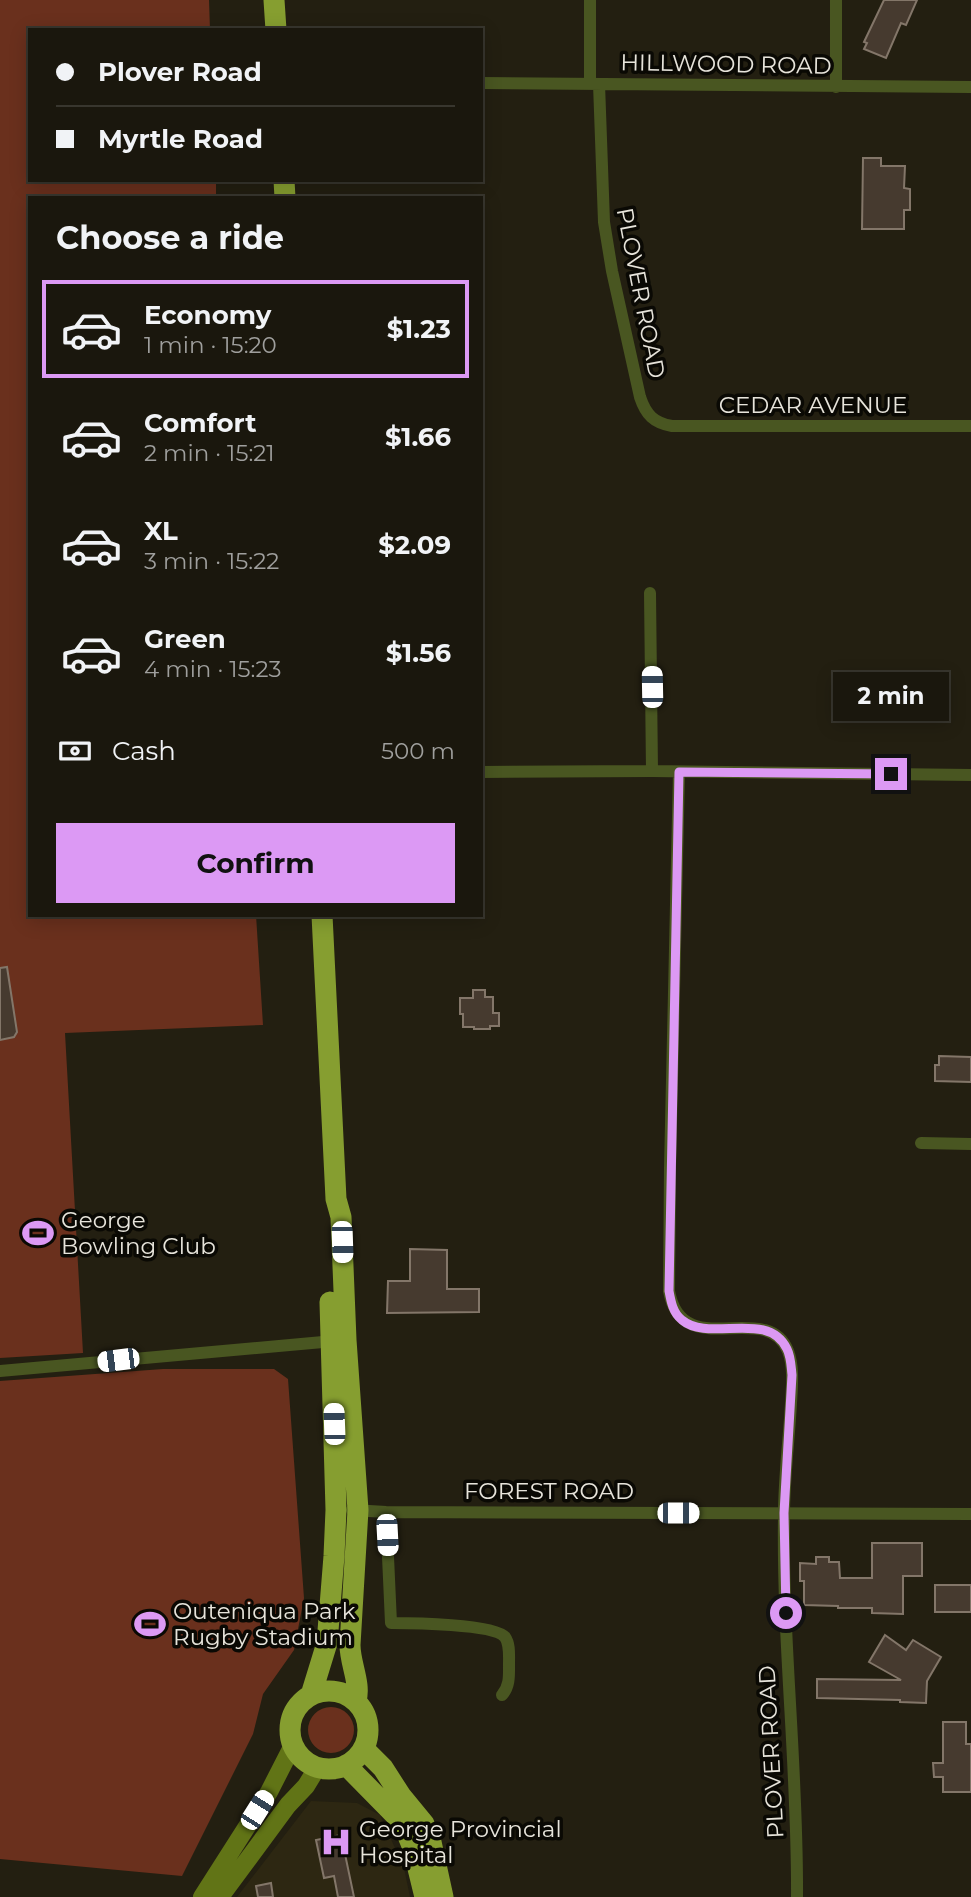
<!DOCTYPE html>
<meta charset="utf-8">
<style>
body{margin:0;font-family:Montserrat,sans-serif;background:#232016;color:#f1f3f6;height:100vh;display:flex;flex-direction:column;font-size:26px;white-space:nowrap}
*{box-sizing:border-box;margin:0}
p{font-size:23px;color:#9f9f9d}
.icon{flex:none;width:38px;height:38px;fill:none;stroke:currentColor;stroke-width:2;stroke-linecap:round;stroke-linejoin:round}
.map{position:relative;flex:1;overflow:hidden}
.drawer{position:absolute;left:28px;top:196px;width:455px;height:721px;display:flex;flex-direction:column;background:#1a170d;border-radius:0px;box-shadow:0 4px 18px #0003,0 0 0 2px #38362e}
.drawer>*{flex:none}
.top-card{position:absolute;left:28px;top:28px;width:455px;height:154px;border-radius:0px;box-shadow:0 4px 18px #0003,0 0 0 2px #38362e;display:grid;align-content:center;height:154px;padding:0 28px;background:#1a170d}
.end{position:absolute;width:32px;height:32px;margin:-16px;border:9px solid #dc99f4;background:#111;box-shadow:0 0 0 4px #111}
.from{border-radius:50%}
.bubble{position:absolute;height:49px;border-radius:0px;background:#1a170d;box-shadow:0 4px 18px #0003,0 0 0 2px #38362e;font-size:23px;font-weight:700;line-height:49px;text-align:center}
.car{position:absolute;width:21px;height:42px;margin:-21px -10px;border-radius:9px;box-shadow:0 0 5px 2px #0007;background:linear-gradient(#fff 24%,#345 0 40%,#fff 0 76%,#345 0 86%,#fff 0)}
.top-card b{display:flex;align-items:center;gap:24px;height:66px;font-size:26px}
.top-card b+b{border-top:2px solid #38362e}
.top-card i{width:18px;height:18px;background:#f1f3f6}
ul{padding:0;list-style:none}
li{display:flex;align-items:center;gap:21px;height:98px;margin:0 14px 10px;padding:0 14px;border:4px solid transparent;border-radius:0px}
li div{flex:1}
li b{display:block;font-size:26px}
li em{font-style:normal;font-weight:700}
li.selected{border-color:#dc99f4}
li>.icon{width:63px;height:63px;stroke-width:1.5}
h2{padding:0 28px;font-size:32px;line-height:84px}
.pay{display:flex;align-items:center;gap:18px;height:77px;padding:0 28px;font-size:26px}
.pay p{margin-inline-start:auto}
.button{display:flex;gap:14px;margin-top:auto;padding:14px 28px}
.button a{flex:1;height:80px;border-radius:0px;background:#dc99f4;color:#111;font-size:28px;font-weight:700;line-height:80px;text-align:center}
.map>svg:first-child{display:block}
</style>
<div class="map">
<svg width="971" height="1897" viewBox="0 0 971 1897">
<rect width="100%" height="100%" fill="#231f11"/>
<path fill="#2d2712" d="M311 1801 357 1803 380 1815 404 1868 410 1897H237Z"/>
<path fill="#6a301d" d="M0 0H209L210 30H30V180H216V198H30V915H256L263 1025 65 1033 83 1353 0 1358Z
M163 1369H274L288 1379 304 1598 294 1650 263 1694 253 1734 182 1876 0 1859V1381Z
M308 1730a23 23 0 1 1 46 0a23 23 0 1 1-46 0Z"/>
<path fill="#463a2f" stroke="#837669" stroke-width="2" d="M884 0H917L906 25 901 23 886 58 864 49 867 43 864 42Z
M863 158H881V166H905L904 188 910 189V210H904V229H862Z
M7 967 17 1032 14 1037 0 1040V968Z
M473 990H485V997H493V1013H499V1026H490V1029H474V1027H463V1014H460V998H473Z
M939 1056 971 1057V1082L935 1081V1065H939Z
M410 1249 447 1250V1289H479V1312L387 1313 388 1281H410Z
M872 1543H922V1576H903V1614L872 1613V1608H838V1606L804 1605V1581H800V1563L816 1564V1557H829V1562H839L840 1578H872Z
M935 1585H971V1612H935Z
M885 1635 906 1650 913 1640 941 1657 927 1681 926 1703 900 1702V1700L817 1698V1679L901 1680 869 1662Z
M943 1722H966V1744H971V1792H943V1777H934L933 1763H943Z
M341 1835 354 1897H338L334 1876 324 1878 316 1840Z
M271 1883 273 1897H258L256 1886Z"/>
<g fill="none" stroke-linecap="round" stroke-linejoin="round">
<path stroke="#495621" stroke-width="12" d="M481 83 971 87
M590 84V0
M599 84 604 222 612 271 640 397C646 415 654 423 672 426H971
M836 87V0
M650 593 652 771
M481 772 652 771 971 775
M679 772 670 1168 669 1291C682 1364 767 1298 788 1351 794 1367 792 1386 791 1403 789 1440 784 1478 784 1515 782 1642 798 1769 797 1897
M921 1143 971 1144
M0 1371 334 1341
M352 1510 386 1512 971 1514
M386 1512 391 1623C411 1623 494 1624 505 1637 510 1644 509 1655 509 1664 509 1675 510 1686 502 1695"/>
<path stroke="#617416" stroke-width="18" d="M202 1897 269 1792 293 1745
M220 1897 288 1805 306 1786 317 1768"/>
<path stroke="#869e30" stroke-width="21" d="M274 0 276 30
M284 180 285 198
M322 915 336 1199 341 1217 346 1340 358 1510 350 1645C350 1664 361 1683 356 1701
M290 1730a39 39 0 1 1 78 0a39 39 0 1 1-78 0Z
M311 1695 327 1643 334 1556 336 1510 330 1302
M364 1749 383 1768 401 1796 424 1824 431 1842 443 1897
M346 1765 397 1817 406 1831 413 1848 425 1897"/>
</g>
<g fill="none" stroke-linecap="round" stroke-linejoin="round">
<path stroke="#dc99f4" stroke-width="9" d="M786 1613 784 1513 792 1375C791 1366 791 1357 787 1349 768 1309 709 1343 682 1320 673 1313 671 1302 669 1291L679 772 891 774"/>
</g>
<defs>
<symbol id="stadium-bare" viewBox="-9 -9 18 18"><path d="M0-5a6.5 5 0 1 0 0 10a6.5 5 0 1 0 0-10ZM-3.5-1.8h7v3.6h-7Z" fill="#dc99f4" stroke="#0a0904" stroke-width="2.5" paint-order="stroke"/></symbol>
<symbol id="hospital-bare" viewBox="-9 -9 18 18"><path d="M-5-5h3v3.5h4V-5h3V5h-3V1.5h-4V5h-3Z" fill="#dc99f4" stroke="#0a0904" stroke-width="2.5" paint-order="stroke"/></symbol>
</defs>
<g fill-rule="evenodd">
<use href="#stadium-bare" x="16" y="1211" width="44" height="44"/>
<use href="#stadium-bare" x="128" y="1602" width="44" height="44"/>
<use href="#hospital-bare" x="314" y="1820" width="44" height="44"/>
</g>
<g text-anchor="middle" stroke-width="7" stroke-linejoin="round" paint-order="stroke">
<g font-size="23" fill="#e7e4db" stroke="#0a0904">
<text transform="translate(726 64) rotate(1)" y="8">HILLWOOD ROAD</text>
<text transform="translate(641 293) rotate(79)" y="8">PLOVER ROAD</text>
<text x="813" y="413">CEDAR AVENUE</text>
<text x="549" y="1499">FOREST ROAD</text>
<text transform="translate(771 1752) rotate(-93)" y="8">PLOVER ROAD</text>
</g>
<g font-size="23" fill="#e7e4db" stroke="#0a0904" text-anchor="start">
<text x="61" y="1228">George<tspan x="61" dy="26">Bowling Club</tspan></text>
<text x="173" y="1619">Outeniqua Park<tspan x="173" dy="26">Rugby Stadium</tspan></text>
<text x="359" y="1837">George Provincial<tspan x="359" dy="26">Hospital</tspan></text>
</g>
</g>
</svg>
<i class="end from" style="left:786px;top:1613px"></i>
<i class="end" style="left:891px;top:774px"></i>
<div class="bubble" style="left:833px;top:672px;width:116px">2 min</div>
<i class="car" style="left:652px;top:687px;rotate:359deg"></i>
<i class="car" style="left:342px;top:1242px;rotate:178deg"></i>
<i class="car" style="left:118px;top:1360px;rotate:263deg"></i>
<i class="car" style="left:334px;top:1424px;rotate:358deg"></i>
<i class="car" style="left:678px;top:1513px;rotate:90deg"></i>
<i class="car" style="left:387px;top:1535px;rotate:177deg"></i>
<i class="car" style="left:257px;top:1810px;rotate:32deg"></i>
<div class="top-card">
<b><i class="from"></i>Plover Road</b>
<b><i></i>Myrtle Road</b>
</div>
<section class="drawer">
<h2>Choose a ride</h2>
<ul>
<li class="selected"><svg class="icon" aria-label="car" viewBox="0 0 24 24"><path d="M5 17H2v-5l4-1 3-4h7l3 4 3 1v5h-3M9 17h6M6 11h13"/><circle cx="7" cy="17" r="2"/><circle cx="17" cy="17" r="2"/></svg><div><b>Economy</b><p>1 min · 15:20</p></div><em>$1.23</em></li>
<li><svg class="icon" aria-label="car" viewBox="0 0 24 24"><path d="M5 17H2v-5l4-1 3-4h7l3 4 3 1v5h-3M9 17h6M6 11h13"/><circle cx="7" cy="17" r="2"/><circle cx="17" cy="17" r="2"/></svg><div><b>Comfort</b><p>2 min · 15:21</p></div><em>$1.66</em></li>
<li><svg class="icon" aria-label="car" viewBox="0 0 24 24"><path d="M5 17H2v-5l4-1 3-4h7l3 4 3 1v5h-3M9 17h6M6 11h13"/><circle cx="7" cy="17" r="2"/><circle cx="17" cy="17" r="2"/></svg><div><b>XL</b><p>3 min · 15:22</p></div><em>$2.09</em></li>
<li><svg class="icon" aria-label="car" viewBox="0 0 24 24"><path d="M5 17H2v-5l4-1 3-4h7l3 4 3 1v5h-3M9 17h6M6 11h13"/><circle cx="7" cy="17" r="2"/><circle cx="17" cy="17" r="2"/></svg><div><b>Green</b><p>4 min · 15:23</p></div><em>$1.56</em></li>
</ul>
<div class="pay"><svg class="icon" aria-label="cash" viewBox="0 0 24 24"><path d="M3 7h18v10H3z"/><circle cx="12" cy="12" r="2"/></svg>Cash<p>500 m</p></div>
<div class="button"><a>Confirm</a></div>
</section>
</div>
